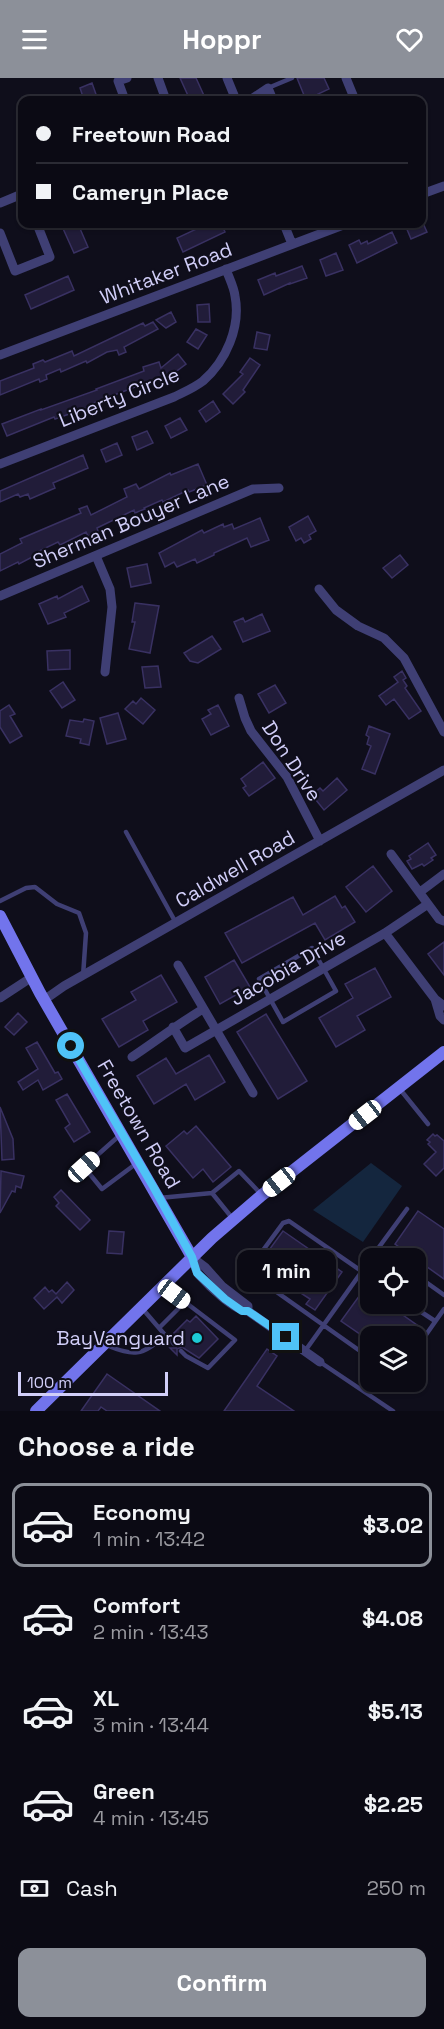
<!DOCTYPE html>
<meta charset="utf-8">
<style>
body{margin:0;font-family:"Space Grotesk",sans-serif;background:#191822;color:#f1f3f6;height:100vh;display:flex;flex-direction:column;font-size:22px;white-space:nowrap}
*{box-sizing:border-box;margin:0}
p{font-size:20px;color:#9a9aa0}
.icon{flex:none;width:33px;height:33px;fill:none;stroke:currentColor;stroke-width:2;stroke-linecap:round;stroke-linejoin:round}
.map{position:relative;height:1333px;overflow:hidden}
.sheet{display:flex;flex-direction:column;background:#0b0a14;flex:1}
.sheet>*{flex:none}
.banner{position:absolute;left:18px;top:18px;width:408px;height:132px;border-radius:12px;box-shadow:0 2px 4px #0004,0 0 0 2px #2b2b34;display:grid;align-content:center;height:132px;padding:0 18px;background:#0b0a14}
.buttons{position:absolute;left:360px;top:1170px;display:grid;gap:12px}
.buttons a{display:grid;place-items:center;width:66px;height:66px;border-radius:12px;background:#0b0a14;box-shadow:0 2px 4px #0004,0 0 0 2px #2b2b34;font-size:30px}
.scale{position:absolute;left:18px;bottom:15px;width:150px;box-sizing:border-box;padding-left:6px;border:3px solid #d1cef8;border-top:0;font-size:16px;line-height:21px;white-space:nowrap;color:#d1cef8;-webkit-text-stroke:4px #0f0e1b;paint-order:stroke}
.end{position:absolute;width:27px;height:27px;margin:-14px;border:8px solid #4fc3f7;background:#111;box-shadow:0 0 0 3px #111}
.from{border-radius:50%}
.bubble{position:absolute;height:42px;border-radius:12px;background:#0b0a14;box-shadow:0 2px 4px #0004,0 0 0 2px #2b2b34;font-size:20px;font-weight:700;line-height:42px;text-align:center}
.car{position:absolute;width:18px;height:36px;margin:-18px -9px;border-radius:8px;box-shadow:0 0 4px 2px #0007;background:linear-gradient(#fff 24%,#345 0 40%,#fff 0 76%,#345 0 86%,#fff 0)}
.banner b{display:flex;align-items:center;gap:21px;height:57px;font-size:22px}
.banner b+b{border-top:2px solid #2b2b34}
.banner i{width:15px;height:15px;background:#f1f3f6}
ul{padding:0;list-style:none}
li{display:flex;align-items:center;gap:18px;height:84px;margin:0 12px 9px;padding:0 6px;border:3px solid transparent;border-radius:12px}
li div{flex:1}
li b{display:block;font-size:22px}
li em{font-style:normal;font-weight:700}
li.selected{border-color:#8c9099}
li>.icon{width:54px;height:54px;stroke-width:1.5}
h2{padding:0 18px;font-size:27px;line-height:72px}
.pay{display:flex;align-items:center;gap:15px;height:66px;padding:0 18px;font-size:22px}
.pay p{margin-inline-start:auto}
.primary-button{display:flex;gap:12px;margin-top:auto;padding:12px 18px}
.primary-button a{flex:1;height:69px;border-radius:12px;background:#8c9099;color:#fff;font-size:24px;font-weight:700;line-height:69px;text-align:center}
header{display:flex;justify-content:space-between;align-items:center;height:78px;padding:0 18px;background:#8c9099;color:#fff;font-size:27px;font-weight:700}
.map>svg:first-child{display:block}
</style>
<header><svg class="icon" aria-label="menu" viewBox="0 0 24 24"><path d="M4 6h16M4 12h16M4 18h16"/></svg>Hoppr<svg class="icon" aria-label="heart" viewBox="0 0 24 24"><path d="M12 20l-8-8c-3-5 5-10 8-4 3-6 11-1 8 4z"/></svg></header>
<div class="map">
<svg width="444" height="1333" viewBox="0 0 444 1333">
<rect width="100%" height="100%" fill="#0f0e1b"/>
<path fill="#14263e" d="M371 1085 402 1108 363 1164 313 1132Z"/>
<path fill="#211c39" stroke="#393162" stroke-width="1.5" d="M180 0H196L206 22H190Z
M297 0H324L329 11 318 16 321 22H306Z
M92 5 98 22H84L80 10Z
M422 143 427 154 411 161 406 149 416 146H422Z
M61 146H78L88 169 74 175Z
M207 146H221L225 154 183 174 177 160Z
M392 154 397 165 357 185 349 167 359 162 361 166 367 163 368 166Z
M336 175 343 192 326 198 320 182Z
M302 188 307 200 290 206V205L264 217 258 202 275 195 276 198Z
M68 198 74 212 31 231 25 217Z
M209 226 210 244H198L197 227Z
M171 234 176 244 166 250 156 242Z
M153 244 158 251 124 269 126 274 119 277 117 272 107 274 87 285 86 283 61 294 60 291 46 297 47 301 40 304 39 301 0 317V303L34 290 33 286 43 282 45 284 72 273 74 278 143 245 145 248Z
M196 251 207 257 198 271 187 264Z
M257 254 270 257 267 272 254 270Z
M178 276 186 286 170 298 149 306 148 304 91 326 92 328 55 341 54 339 7 358 2 346 41 331V332L97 312 96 311 144 293 143 289 159 284 161 290Z
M250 280 260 287 243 312 245 314 233 326 223 316 243 296 240 294Z
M213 323 220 334 206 344 199 333Z
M180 340 187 352 171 360 165 348Z
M147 353 153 365 137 372 132 359Z
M117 365 122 377 106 384 101 372Z
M83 377 88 390 53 405 55 410 30 421 28 416 20 419 18 416 0 424V413Z
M198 386 207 407 189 414 188 412 163 424 162 422 144 430 145 431 135 435 134 432 97 450 98 453 88 458 86 454 60 467 58 464 37 474 38 476 19 486 18 484 0 493V476L22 465 20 461 81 435 79 431 87 428 91 437 127 419 124 411 136 406 139 411 170 395 171 397Z
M308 438 316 453 309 457 311 461 304 465 301 460 296 463 289 449Z
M260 440 269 462 251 469 247 460 214 475V477L197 485 195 481 177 489 174 484 165 489 159 475 202 452 204 455 223 446 224 449 232 446 234 451Z
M400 477 408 487 392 500 383 490Z
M147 486 151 505 131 509 127 490Z
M82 508 89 523 64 535 66 539 48 546 39 526 57 518 58 521Z
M135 525 159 528 150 575 129 571 135 544H132Z
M262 536 270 553 243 564 234 544 243 540 245 544Z
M212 558 221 571 198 585 190 583 184 575Z
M70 572V591L48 592 47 573Z
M158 588 161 609 145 610 142 589Z
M402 593 406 600 403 602 407 608 405 610 421 633 409 641 394 621 386 627 379 618 398 604 394 599Z
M63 604 75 622 62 630 50 613Z
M275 607 286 625 269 635 258 616Z
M141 620 155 632 143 646 125 631 133 623 136 626Z
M9 627 15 636 10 638 22 658 10 665 0 649V633Z
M218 627 229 648 211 657 202 641 211 636 208 632Z
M118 635 126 661 107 666 100 640Z
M84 641 94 643 89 667 80 665 81 661 66 658 70 642 83 644Z
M369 648 390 656 375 696 362 691 371 668 367 666 369 659 366 657Z
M263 684 275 700 249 718 243 710 246 708 241 701Z
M337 700 347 712 324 732 312 717 320 710 323 713Z
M428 765 436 777 431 780 433 782 424 788 422 786 412 791 407 783 411 781 409 778Z
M373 788 392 813 366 834 346 809Z
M335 818 342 830 345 828 355 844 325 862 315 845 242 885 225 855 293 819 303 837Z
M444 864V897L428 876Z
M234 882 250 909 220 926 205 899Z
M375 890 391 919 357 938 365 952 336 969 319 940 353 920 345 906Z
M161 897 177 924 143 943 148 952 119 969 102 941 136 922 131 914Z
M18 935 27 944 14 957 5 949Z
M266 936 307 1003 278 1021 237 954Z
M37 964 55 995 58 994 62 1001 43 1012 38 1002 23 1012 18 1004 38 991 26 970Z
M209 977 225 1004 195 1022 186 1006 154 1026 137 998 166 980 176 996Z
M67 1016 90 1054 74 1064 65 1050 70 1046 56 1022Z
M0 1029 13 1061 14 1081 2 1082Z
M196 1048 231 1089 213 1104 203 1091 193 1100 166 1068 184 1053 187 1056Z
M433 1056 435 1058 437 1057 444 1063V1090L436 1098 424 1086 436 1074 428 1066 430 1064 427 1062Z
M1 1093 24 1098 21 1110 16 1108 15 1114 12 1113 0 1135Z
M61 1112 90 1142 80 1152 56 1128 59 1125 54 1119Z
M418 1133 444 1151V1201L395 1166Z
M109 1153 124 1154 122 1176 107 1175Z
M283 1153 342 1194 315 1232 306 1226 310 1221 258 1187Z
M67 1204 74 1212 62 1225 57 1219 44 1231 34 1220 45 1209 49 1214 52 1212 56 1216Z
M365 1210 370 1214V1226H387L424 1252 419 1258H370V1263L341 1243Z
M196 1238 218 1261 199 1280 182 1269 177 1271V1277L170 1270H176L178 1267 173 1256 187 1242 190 1244Z
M267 1271 277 1278 257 1308 294 1333H224Z
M107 1296 160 1333H107L101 1329 98 1333H81Z"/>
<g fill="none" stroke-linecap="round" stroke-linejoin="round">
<path stroke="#3f3f74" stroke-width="4.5" d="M268 10 292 0
M126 754 176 845
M0 823 26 810 35 809 57 826 79 835 86 855 83 898
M312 870 336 913 283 944 259 901Z
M399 1010 428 1046
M120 1057 84 1089 102 1111 137 1085
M212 1115 233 1141
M159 1120 212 1115 239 1093 261 1116
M378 1171 391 1180
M371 1180 407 1131
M416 1197 444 1217
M370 1199 289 1143 283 1145 250 1190 254 1198 370 1280
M409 1226 435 1243
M159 1250 185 1224 174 1216 167 1206
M165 1257 174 1266
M106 1267C134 1278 142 1279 165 1257L141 1229
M416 1271 444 1231
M181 1273 186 1278 208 1290 235 1262 185 1224
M305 1273 370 1182
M320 1284 393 1333"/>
<path stroke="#3f3f74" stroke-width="9" d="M158 0 166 22
M227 0 236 22
M346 0 355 22
M125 22 118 3 127 0
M250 22 268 10 273 22
M422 116 444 108
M0 125 22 116
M284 146 292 166
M0 155 15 193 50 179 37 146
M0 277 346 146
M0 386 174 319C184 314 194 310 203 303 226 283 241 249 235 218 234 209 229 200 226 191
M96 478 110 511 112 529 105 594
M319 511 336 532 358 548 384 560 404 580 444 654
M0 518 253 411 279 410
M239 620 245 640 251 653 287 699 320 763
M391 776 439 841 444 843
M420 814 444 796
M385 855 435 921 444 928
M178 887 253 1015
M0 920 32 899
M435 921 440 938 444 942
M44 922 64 908 444 692
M173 949 185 970 385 855 428 826
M132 979C156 963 178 946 203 931
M192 1179C194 1185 195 1192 199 1197 208 1207 235 1234 248 1233L320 1284
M193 1180 205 1189 222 1208 248 1228V1233"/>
<path stroke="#7274ec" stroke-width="12" d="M0 838 40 915 192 1179
M36 1333 212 1160 262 1117 444 974"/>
</g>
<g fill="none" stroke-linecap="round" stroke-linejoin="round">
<path stroke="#4fc3f7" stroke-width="8" d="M71 968 154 1110 192 1179 197 1195 225 1221 242 1233H248L286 1259"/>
</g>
<circle fill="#1dcad5" stroke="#0f0e1b" stroke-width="2" cx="197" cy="1260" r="6"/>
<g text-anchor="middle" stroke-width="4.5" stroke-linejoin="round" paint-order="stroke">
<g font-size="20" fill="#d1cef8" stroke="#0f0e1b">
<text transform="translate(166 195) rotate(-21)" y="7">Whitaker Road</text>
<text transform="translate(119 319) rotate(-22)" y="7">Liberty Circle</text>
<text transform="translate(131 443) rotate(-23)" y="7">Sherman Bouyer Lane</text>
<text transform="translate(292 683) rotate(57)" y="7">Don Drive</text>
<text transform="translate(235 791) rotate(-30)" y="7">Caldwell Road</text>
<text transform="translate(288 890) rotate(-30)" y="7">Jacobia Drive</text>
<text transform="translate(139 1046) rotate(60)" y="7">Freetown Road</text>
</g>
<g font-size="20" fill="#d1cef8" stroke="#0f0e1b" text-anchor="end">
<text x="185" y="1267">BayVanguard</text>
</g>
</g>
</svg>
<div class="buttons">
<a><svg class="icon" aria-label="locate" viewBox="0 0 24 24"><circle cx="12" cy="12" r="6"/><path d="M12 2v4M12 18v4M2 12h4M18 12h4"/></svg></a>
<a><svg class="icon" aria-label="layers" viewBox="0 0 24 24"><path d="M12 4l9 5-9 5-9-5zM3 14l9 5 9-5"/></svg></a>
</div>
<div class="scale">100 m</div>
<i class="end from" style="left:71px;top:968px"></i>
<i class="end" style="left:286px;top:1259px"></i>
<div class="bubble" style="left:237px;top:1172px;width:99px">1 min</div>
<i class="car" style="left:365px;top:1037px;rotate:232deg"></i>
<i class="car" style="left:84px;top:1089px;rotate:48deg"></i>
<i class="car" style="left:279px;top:1104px;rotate:232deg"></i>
<i class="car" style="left:174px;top:1216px;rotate:127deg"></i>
<div class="banner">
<b><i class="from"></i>Freetown Road</b>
<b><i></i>Cameryn Place</b>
</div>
</div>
<section class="sheet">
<h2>Choose a ride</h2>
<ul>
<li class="selected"><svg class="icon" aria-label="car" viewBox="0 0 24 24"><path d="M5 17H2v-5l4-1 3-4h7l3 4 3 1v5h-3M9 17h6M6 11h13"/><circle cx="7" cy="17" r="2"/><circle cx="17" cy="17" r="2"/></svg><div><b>Economy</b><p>1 min · 13:42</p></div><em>$3.02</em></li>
<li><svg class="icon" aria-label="car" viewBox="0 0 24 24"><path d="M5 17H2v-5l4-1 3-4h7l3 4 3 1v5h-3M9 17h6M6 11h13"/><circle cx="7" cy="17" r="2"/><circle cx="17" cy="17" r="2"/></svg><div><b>Comfort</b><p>2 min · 13:43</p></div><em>$4.08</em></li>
<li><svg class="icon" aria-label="car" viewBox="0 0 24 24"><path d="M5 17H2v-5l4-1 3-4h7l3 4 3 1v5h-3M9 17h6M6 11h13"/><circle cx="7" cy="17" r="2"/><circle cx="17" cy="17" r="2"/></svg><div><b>XL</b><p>3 min · 13:44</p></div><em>$5.13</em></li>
<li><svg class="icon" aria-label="car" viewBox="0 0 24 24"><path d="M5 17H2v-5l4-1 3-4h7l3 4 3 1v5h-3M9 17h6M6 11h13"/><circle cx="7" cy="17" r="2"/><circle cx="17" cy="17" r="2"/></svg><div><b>Green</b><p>4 min · 13:45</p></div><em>$2.25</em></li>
</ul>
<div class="pay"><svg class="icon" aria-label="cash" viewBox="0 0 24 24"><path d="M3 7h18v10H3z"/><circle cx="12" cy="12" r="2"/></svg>Cash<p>250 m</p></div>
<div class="primary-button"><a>Confirm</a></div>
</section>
